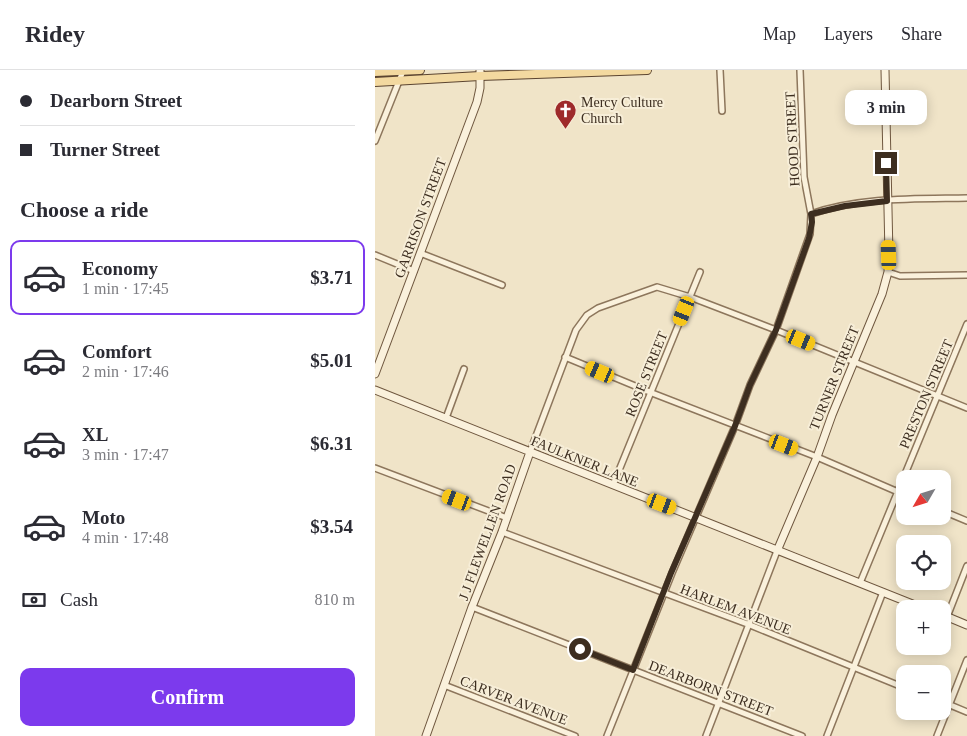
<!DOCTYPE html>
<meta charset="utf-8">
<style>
body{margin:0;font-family:"Times New Roman",serif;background:#f7f7f7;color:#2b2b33;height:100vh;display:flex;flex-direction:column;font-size:19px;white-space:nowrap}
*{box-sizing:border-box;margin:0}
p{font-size:16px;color:#7c7c81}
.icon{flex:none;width:28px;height:28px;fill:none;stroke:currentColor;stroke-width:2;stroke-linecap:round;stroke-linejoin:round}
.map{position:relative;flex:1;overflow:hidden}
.side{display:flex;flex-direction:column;background:#fff;width:375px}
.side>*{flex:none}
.hud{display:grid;align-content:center;height:110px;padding:0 20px;background:#fff}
.needle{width:32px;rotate:231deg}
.fabs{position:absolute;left:521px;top:400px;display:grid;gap:10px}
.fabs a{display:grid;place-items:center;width:55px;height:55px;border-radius:10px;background:#fff;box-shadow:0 2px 12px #0003;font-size:25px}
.end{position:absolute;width:22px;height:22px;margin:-11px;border:6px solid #3d2e20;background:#fff;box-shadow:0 0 0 2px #fff}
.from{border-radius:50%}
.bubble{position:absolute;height:35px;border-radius:10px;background:#fff;box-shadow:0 2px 12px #0003;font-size:16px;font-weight:700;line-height:35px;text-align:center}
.car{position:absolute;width:15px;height:30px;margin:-15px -8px;border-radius:6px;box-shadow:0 0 4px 1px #0007;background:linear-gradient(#f5c518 24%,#345 0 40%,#f5c518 0 76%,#345 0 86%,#f5c518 0)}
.hud b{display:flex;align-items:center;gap:18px;height:48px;font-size:19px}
.hud b+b{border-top:1px solid #e1e1e2}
.hud i{width:12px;height:12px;background:#2b2b33}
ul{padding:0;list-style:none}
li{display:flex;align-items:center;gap:15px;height:75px;margin:0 10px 8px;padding:0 10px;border:2px solid transparent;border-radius:10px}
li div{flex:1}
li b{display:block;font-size:19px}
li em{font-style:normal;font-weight:700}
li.active{border-color:#7c3aed}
li>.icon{width:45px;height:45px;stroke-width:1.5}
h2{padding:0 20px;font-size:22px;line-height:60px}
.pay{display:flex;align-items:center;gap:12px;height:55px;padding:0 20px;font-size:19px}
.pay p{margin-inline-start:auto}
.button{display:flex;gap:10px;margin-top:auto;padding:10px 20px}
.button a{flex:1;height:58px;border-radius:10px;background:#7c3aed;color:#fff;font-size:20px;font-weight:700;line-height:58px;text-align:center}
header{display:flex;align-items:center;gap:30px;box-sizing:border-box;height:70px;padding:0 25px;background:#fff;border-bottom:1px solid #e1e1e2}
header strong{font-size:24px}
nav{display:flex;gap:28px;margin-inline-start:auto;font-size:18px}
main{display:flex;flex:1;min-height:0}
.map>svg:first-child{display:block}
</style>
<header>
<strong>Ridey</strong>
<nav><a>Map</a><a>Layers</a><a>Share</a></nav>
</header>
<main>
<section class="side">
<div class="hud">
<b><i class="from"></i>Dearborn Street</b>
<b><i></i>Turner Street</b>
</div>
<h2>Choose a ride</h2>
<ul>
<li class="active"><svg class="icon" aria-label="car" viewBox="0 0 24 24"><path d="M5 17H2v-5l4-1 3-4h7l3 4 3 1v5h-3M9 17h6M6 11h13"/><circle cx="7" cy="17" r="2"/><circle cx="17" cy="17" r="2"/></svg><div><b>Economy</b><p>1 min · 17:45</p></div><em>$3.71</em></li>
<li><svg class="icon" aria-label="car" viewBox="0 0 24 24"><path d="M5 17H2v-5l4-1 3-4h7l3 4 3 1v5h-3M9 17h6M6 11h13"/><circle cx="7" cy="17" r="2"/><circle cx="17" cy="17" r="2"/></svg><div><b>Comfort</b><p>2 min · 17:46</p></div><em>$5.01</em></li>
<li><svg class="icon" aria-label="car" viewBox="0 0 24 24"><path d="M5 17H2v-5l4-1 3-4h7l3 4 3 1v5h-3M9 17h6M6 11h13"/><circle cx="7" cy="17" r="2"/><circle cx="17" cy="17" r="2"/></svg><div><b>XL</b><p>3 min · 17:47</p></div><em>$6.31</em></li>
<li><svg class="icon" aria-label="car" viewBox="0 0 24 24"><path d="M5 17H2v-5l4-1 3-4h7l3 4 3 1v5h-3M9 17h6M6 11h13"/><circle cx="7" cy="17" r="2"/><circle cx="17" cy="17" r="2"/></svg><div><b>Moto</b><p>4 min · 17:48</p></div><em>$3.54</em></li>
</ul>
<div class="pay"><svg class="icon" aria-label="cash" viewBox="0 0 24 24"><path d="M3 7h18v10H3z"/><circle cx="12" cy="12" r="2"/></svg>Cash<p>810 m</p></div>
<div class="button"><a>Confirm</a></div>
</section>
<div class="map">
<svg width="592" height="666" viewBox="0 0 592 666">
<rect width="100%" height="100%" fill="#f0e4c8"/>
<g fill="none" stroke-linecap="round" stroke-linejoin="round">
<defs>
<path id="street" d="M345 0 347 41
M0 71 28 1
M436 144C485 127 541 129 592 128
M45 183 127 215
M0 185 39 201
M513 202 525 206 592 205
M190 287 277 323 442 387 530 425
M71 348 89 299
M155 382 201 260 212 245 223 238 282 217 315 227 401 260 592 338
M0 398 132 448
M238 415 325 202
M568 441 592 451
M127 462 375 555 530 618
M485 513 592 254
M97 537 427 666
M572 547 592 496
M69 615 200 666
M568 632 592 642
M232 666 297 503 360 356 375 315 401 260 435 164 436 144 429 107 425 0
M331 666 402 481
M452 666 508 522
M562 666 592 590"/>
<path id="secondary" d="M0 304 102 32 105 18V0
M0 320 550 539
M402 481 442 387 457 345 507 224 513 202 514 185 510 0
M568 545 592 555
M51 666 97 537 127 462 155 382"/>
<path id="primary" d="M0 2 45 0
M0 12 105 6 272 0"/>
</defs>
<use href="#street" stroke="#8d765c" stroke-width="8"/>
<use href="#secondary" stroke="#6f573f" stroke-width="9"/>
<use href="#primary" stroke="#5b4430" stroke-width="10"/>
<use href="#street" stroke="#faf1dc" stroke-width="5"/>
<use href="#secondary" stroke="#faf1dc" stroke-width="7"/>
<use href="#primary" stroke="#f3d9a0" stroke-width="8"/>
</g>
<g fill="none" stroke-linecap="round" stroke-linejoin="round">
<path stroke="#3d2e20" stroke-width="6" d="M205 579 258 600 296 503 360 356 375 315 401 260 434 168 437 152 436 144 470 136 512 131 511 93"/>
</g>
<defs>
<symbol id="church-pin" viewBox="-11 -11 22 30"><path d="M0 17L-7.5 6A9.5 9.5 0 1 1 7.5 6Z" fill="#9e2a2b" stroke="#f7eed8"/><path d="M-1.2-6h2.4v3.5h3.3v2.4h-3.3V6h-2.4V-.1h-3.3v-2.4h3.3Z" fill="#fff"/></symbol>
</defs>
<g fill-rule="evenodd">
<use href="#church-pin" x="178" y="28" width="25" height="34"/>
</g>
<g text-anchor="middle" stroke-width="4" stroke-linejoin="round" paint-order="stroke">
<g font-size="14" fill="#3d2e20" stroke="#f7eed8" text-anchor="start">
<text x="206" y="37">Mercy Culture<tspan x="206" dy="16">Church</tspan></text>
</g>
<g font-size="14" fill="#3d2e20" stroke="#f7eed8">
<text transform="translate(417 69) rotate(-93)" y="5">HOOD STREET</text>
<text transform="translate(45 148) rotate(-70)" y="5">GARRISON STREET</text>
<text transform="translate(271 304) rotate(-68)" y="5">ROSE STREET</text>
<text transform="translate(459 308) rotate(-68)" y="5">TURNER STREET</text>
<text transform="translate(551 324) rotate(-67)" y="5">PRESTON STREET</text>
<text transform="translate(210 391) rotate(22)" y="5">FAULKNER LANE</text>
<text transform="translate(112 462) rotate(-70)" y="5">J J FLEWELLEN ROAD</text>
<text transform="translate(361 539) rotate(21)" y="5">HARLEM AVENUE</text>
<text transform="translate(336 618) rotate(21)" y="5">DEARBORN STREET</text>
<text transform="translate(139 630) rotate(21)" y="5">CARVER AVENUE</text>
</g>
</g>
</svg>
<div class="fabs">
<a><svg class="needle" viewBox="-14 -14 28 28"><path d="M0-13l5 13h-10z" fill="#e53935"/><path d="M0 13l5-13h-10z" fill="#7c7c81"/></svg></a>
<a><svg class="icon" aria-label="locate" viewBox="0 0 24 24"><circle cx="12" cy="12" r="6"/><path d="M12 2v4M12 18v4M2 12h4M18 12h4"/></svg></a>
<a>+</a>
<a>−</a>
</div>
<i class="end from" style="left:205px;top:579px"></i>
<i class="end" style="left:511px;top:93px"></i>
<div class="bubble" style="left:470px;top:20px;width:82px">3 min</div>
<i class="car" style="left:514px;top:185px;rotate:358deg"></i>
<i class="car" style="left:309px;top:241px;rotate:202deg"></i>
<i class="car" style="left:426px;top:270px;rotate:112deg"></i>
<i class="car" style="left:225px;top:302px;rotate:293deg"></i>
<i class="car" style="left:409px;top:375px;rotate:111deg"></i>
<i class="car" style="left:82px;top:430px;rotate:291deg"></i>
<i class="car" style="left:287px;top:434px;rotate:111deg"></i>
</div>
</main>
